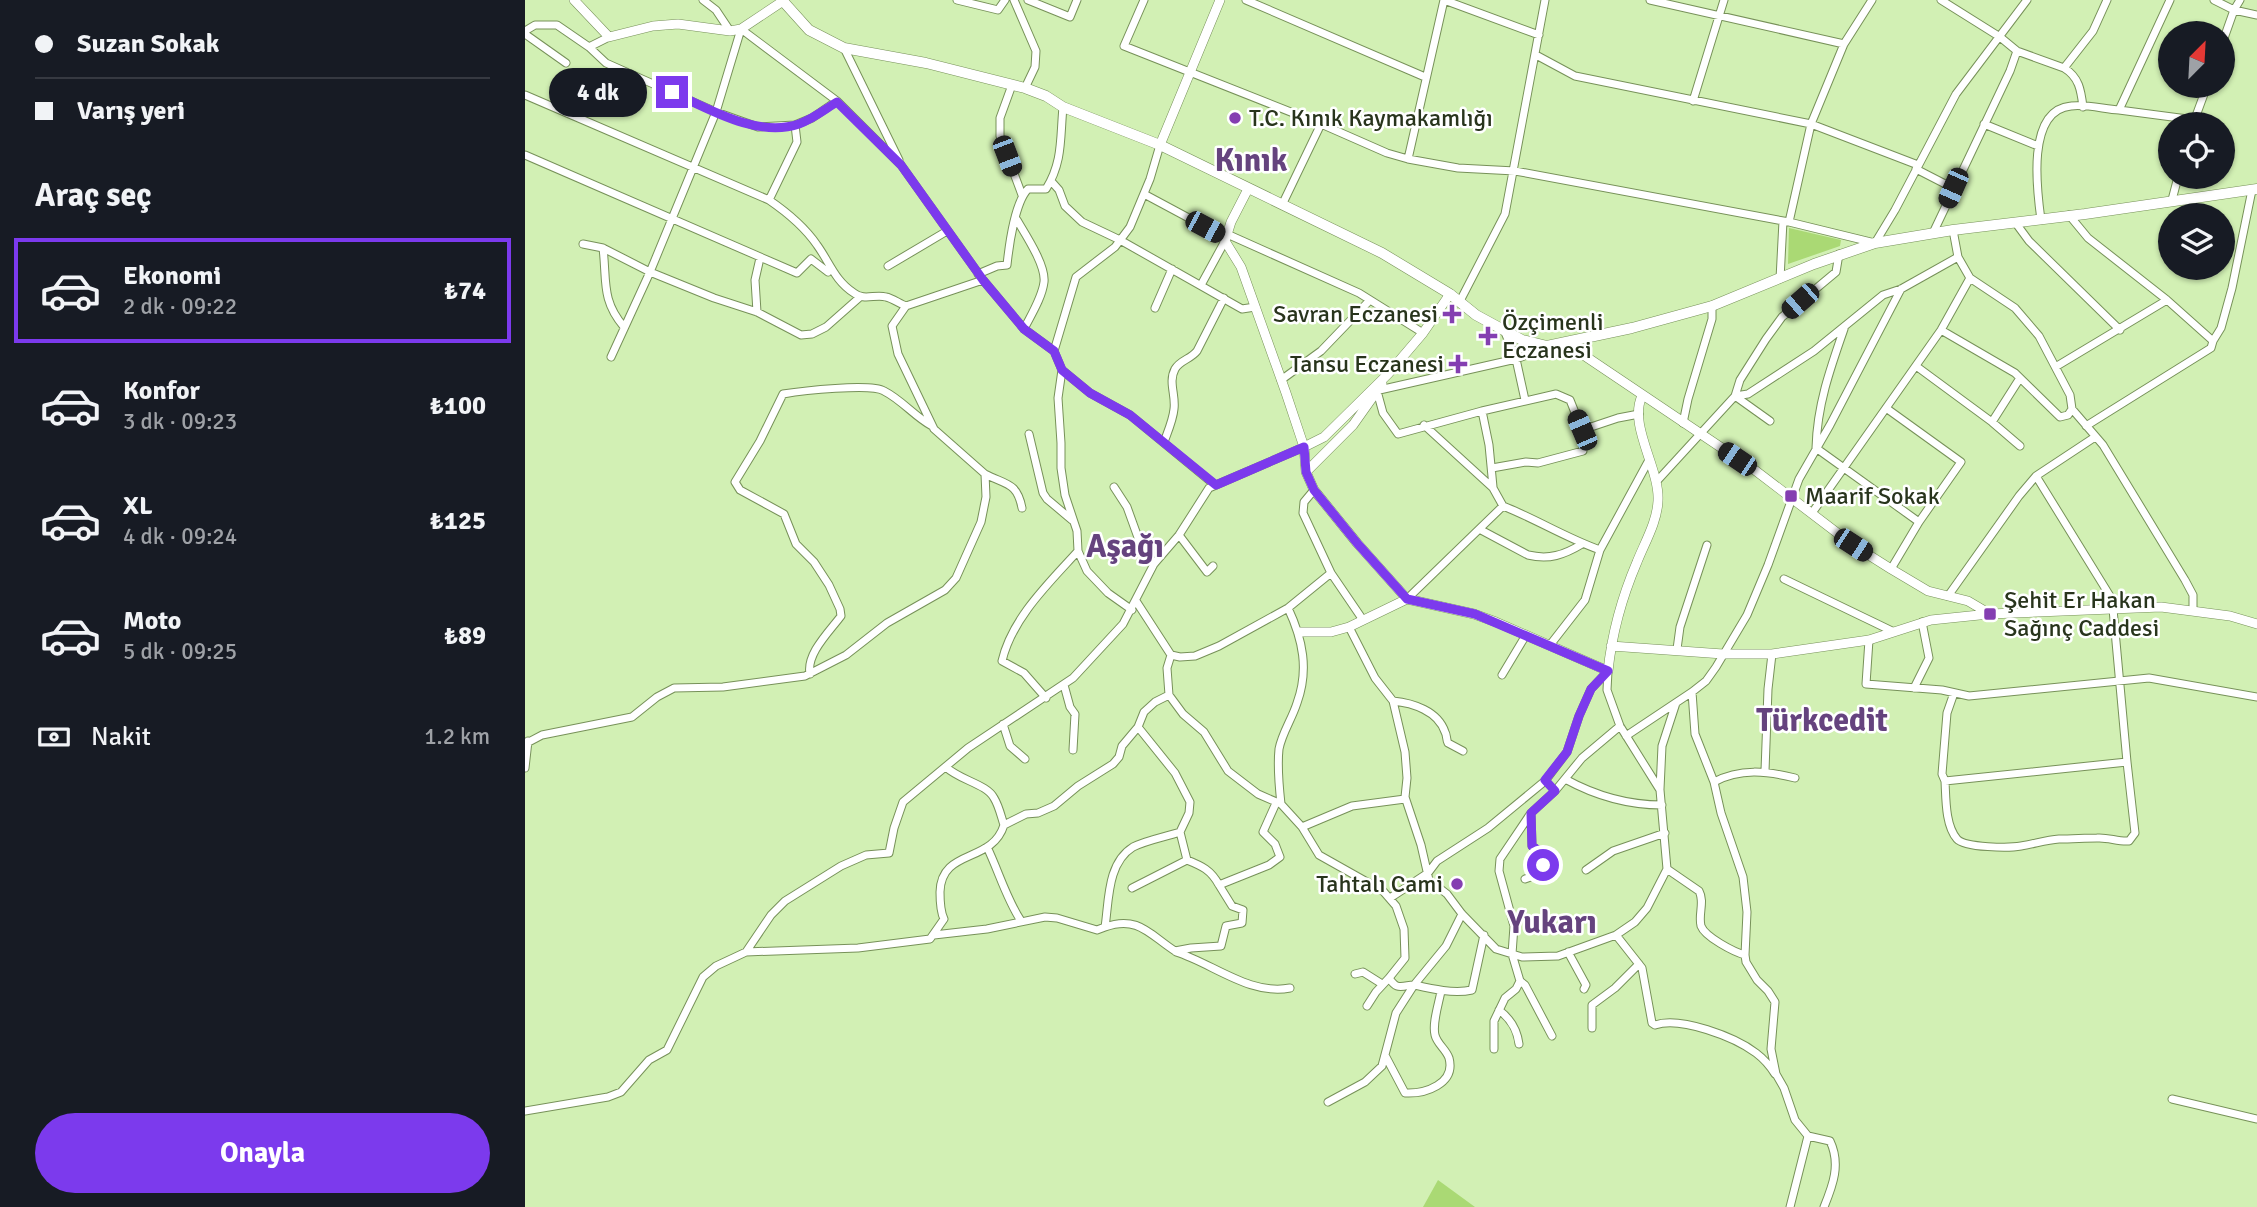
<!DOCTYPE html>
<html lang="tr">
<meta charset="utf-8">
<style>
body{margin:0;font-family:Signika,sans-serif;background:#20242c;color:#f1f3f6;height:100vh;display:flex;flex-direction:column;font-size:26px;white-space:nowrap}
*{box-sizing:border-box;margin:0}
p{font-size:23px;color:#9ea1a6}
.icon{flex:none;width:38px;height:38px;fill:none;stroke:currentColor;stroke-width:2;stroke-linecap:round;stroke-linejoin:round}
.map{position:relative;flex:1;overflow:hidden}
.details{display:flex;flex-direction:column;background:#171b24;width:525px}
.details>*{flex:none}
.hud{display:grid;align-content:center;height:154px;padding:0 35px;background:#171b24}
.needle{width:46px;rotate:24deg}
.tools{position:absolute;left:1633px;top:21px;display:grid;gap:14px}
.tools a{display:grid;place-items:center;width:77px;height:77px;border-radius:50%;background:#171b24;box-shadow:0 2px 5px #0004;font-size:35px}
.end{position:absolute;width:32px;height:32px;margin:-16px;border:9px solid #7c3aed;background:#fff;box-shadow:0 0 0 4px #fff}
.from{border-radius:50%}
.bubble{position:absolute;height:49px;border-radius:24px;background:#171b24;box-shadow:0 2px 5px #0004;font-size:23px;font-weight:700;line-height:49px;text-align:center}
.car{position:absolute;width:21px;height:42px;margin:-21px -10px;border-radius:9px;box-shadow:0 0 5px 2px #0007;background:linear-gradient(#222 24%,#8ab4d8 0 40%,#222 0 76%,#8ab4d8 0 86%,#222 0)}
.hud b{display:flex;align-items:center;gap:24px;height:66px;font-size:26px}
.hud b+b{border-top:2px solid #363941}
.hud i{width:18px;height:18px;background:#f1f3f6}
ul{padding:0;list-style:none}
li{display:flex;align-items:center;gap:21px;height:105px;margin:0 14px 10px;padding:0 21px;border:4px solid transparent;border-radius:0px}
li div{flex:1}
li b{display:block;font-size:26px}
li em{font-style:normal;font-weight:700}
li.current{border-color:#7c3aed}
li>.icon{width:63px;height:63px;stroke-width:1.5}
h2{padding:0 35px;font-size:32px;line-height:84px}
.pay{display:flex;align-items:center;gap:18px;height:77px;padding:0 35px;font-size:26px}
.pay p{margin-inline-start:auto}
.cta{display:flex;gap:14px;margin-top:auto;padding:14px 35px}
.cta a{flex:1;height:80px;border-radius:42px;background:#7c3aed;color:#fff;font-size:28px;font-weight:700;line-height:80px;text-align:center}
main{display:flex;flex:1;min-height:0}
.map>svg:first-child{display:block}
</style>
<main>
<section class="details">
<div class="hud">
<b><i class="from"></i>Suzan Sokak</b>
<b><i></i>Varış yeri</b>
</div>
<h2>Araç seç</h2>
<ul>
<li class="current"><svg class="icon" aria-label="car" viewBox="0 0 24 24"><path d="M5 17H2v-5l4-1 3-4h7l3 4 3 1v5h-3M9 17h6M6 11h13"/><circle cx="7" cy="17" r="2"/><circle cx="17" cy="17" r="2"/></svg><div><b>Ekonomi</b><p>2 dk · 09:22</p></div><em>₺74</em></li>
<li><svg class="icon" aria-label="car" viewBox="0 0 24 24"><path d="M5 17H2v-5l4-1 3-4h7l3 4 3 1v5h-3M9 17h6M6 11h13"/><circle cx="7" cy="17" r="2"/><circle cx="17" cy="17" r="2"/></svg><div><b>Konfor</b><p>3 dk · 09:23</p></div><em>₺100</em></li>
<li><svg class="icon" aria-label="car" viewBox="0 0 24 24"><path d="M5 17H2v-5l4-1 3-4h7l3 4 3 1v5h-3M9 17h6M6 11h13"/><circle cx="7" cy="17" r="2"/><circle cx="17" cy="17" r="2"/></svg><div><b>XL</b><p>4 dk · 09:24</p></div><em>₺125</em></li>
<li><svg class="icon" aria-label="car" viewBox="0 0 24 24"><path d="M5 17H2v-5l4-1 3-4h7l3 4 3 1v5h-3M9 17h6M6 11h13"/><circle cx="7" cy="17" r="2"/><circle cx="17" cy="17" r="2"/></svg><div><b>Moto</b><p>5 dk · 09:25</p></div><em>₺89</em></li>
</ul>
<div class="pay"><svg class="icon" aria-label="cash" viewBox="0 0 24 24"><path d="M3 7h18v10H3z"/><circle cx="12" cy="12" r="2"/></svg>Nakit<p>1.2 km</p></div>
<div class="cta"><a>Onayla</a></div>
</section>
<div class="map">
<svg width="1732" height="1207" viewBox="0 0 1732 1207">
<rect width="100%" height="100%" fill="#d2f0b4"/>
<path fill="#aad974" d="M1264 228 1316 240 1315 246 1263 264Z
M913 1180 950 1207H898Z"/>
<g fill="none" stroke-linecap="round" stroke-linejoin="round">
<defs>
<path id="minor" d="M178 0 191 10 205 31
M432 0 473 10 480 0
M489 0 511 51 510 67 500 88
M503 0 545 17 552 0
M619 0 599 46 796 124 862 153 883 159 933 168 990 171 1264 222 1350 243 1370 210 1431 94 1502 0
M721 0 900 77
M919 0 1014 35
M1125 0 1319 44
M1645 0 1594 110 1670 120
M1689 0 1709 10 1732 15
M0 31 10 25H32L64 47 81 63 191 112 233 127 270 125 287 118 312 101
M0 34 41 63
M1698 41 1709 10 1715 0
M64 47 84 37
M319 48 374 160
M1492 51 1539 68 1568 31 1582 0
M1011 55 1050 76 1286 124 1393 165
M1539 68C1554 77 1556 90 1558 107
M487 85 475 118V136L497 195
M0 95 244 200C263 213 279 226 292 245 305 263 310 281 329 293 339 301 350 294 361 297 367 298 375 304 381 306
M1168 101 1199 0
M1459 124 1513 146
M1668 124 1682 86
M0 155 272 273 286 259 303 272
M883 159 919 0
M1391 169 1428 188
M526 181 534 190 540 206 557 222 595 240 717 309 730 307
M619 194 701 238
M244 200 272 142 270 125
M1647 200 1653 177
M757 205 796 124
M1544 215 1563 238 1642 300 1688 341
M492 220C500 234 521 265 519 282 517 298 506 315 499 329
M1516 220C1512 191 1501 110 1546 106 1561 104 1579 109 1594 110
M1264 222 1286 124 1319 44 1347 0
M1490 222 1504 241 1595 330
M1408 233 1485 71 1492 51 1475 37 1416 0
M702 234 834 293 898 333
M58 244 78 248 125 272 189 298 232 312 276 335 287 334 301 327 335 297
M78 248C82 281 76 300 99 327
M363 266 422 231
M453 274 472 266 482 265C484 246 490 202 503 189H521C538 162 535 138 538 107
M1255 279 1258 221
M676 285 700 241
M934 303 980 214 1020 0
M630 308 647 269
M232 312 230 280 235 258
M1319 329C1305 369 1292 406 1291 448L1394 522
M979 330 991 359 1000 400
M1416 330 1490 373 1535 417 1543 415 1547 409 1545 395 1514 336 1490 308 1445 278 1433 257
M529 351 551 277 590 247 605 227 625 179 635 145
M86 357 125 272 191 112 216 29 312 101 376 165 458 280 499 329 529 351 537 370 565 393 605 415 690 485
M1391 366 1467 422 1495 446
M1532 366 1642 300
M537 370 533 398 536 443V468L540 495 552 531 553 551 562 571 583 593 607 610
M756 380 796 351 845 300
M850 391 991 359 1022 347
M852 391 858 413 873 434 957 411 964 445 968 487
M1210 396 1223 394 1289 351 1358 295 1376 289 1433 257 1428 230
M1210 396 1245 421
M1361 408 1436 462 1394 522 1366 569
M1547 409 1578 445 1660 580 1668 595V610
M957 411 1031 394 1045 400 1057 430 1058 451 1013 463 1001 462 967 468
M1467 422 1495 378
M1158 423 1163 399 1187 319V306
M899 425 968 488 978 506C1011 519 1041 538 1075 550
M1561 426 1686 348 1688 341 1696 328 1707 288 1727 190
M1057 430 1093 418 1114 414
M504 434 518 493 522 499 547 520
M639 442C643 431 648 420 649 409 651 395 643 382 650 369 655 360 666 359 672 351L699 298
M460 474C481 485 492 482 497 508
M1511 476 1585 596
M1132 481 1210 396 1215 380 1241 339 1257 317 1311 272 1314 254
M589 487 602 507 615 543 629 564
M789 490 779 502 778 513 806 573 838 620
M1287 513 1416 330 1445 278
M956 530 1003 555C1024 560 1039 555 1057 544
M654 535 682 572 688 566
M1259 579 1367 631
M1423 596 1494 496 1511 476 1570 437
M882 599 978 506
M611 601 646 655 655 657 670 656 694 646 763 608 806 573
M824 627 850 678 868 701 880 752 882 778 880 797 896 845 904 880 922 894 937 914 971 949 997 957 1033 956 1091 935 1110 922 1122 908 1142 869 1135 790 1095 726 1082 690 1083 671
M1344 640 1341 684 1417 690 1444 696 1624 678 1732 697
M1025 645 1060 600 1075 550 1124 460
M1152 649 1155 627 1182 545
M646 655 642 668 644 695 658 714 679 732 703 771 733 794 756 804 777 827 794 855 858 891 871 906 879 929 880 958 864 978C866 981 869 985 872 986 878 988 885 984 890 985 907 989 929 994 947 990L959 935
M285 674C281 654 304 632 316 616L315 609 304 585 289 562 271 544 259 514 215 490 210 482 235 441 258 394C276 391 346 383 359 391 377 400 390 417 407 426
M977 675 1001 635
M539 685 545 707 550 714 548 750
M1389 688 1404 658 1397 622
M1167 692 1170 734 1189 782 1196 813 1218 877 1222 912 1220 955
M1429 693 1422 713 1417 774 1420 781 1602 762 1588 609
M521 698 499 673 477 661C487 618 524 583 553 551
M868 701C888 703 913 711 920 732 922 735 921 739 923 743L938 751
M478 724 485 746 500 759
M613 727 650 773 665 802 664 813 655 832 662 860C677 866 686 870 694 885L744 865 755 857 750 844 738 832 751 803
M1101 736 1167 692 1181 681 1191 667 1222 615 1243 565 1274 479 1305 425 1376 289
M0 744 17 735 107 717 132 697 149 688 198 687 280 676 321 655 362 623 420 590 431 578 456 522 461 497 460 474 409 429 373 354 367 326 381 306 458 280
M421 767C434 780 462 784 469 798 474 806 476 816 479 825
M0 768 3 741
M1240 771 1243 689 1247 654
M1040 779C1071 796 1101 805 1137 805
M1420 781C1421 798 1420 825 1432 839 1440 848 1485 848 1496 846 1509 844 1521 840 1534 839 1547 839 1560 838 1572 838 1583 837 1593 842 1604 841L1610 833 1602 762
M1189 782C1215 768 1242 771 1270 778
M1135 789 1137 746 1151 703
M756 804C754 786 752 768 754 749 757 733 767 719 772 703 784 670 778 640 763 608
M777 827 827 806 880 799
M655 832C640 837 622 840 608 847 582 863 584 901 580 927 613 915 625 935 650 951L666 948 696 946 701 926 717 923 718 910 707 906 694 885
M462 847C474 872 481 898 496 921
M1142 869 1174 891C1180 902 1173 914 1176 926 1180 937 1209 952 1220 955L1221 962 1232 980 1243 991 1250 1002 1246 1049 1251 1074 1259 1088 1270 1120 1283 1136 1305 1141C1316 1164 1308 1185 1299 1207
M1061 870 1088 851 1140 833
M1000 879 1014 874 1021 856 1007 846 1006 813
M607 888 662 860
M865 898 903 873 912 861 963 828 1020 781 1042 752 1054 716 1066 689 1082 672
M409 935 462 929 520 917 532 918 572 930 580 927
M1091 935 1117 968 1127 1023 1130 1025C1155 1016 1210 1037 1231 1053 1239 1059 1245 1066 1250 1074
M221 952 333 948 405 939 419 919C415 911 415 901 415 892 416 848 467 864 479 825L501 814 513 813 529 806 553 786 588 764 594 757 597 746 613 727 619 712 630 702 644 695
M651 952C687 963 725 996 765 988
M1043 952 1061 985 1059 989
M830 974 838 972 857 984
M995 981 1000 985 1027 1036
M842 1006 851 992 864 978
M974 1010C986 1019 992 1029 994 1044
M1067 1028V1005L1090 988 1114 964
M969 1049V1021L980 998 991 989 995 981 987 954 989 926 974 871 975 859 1006 813 1030 791 1057 758 1095 726
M861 1057 880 1093C900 1094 931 1084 924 1058 921 1049 912 1044 910 1035 907 1023 914 1003 916 991
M1647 1099 1732 1119
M803 1102 840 1082 857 1066 871 1013 889 985 921 946 937 914
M0 1111 83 1097 96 1092 124 1060 142 1050 178 977 191 966 221 952 246 915 260 901 316 866 341 855 364 853 369 828 378 802 443 748 548 678 598 624 629 564 654 535 684 488 779 447
M1265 1207 1283 1136"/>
<path id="tertiary" d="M49 0 84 37 128 26 153 24 205 31 216 29 258 1
M635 145 695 0
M723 189 706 222 700 241 716 267 761 393 779 447 781 472 789 490 832 543 882 599
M1048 342 1060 356 1231 471 1328 545 1366 569 1403 591 1443 601 1465 614 1636 607 1705 616 1732 624
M779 447 799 437 863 374 898 333 925 294
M781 472 828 425 857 384
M882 599 949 614 971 622 1083 671C1087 633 1097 597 1112 562 1120 542 1132 522 1133 501 1135 469 1103 425 1117 396
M774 632H806L824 627 882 599
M1086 646 1198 654H1247L1344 640 1406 620 1464 614"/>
<path id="secondary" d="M257 0 284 30 319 48 401 63 500 88 521 96 538 107 635 145 857 253 925 294 951 315 997 340 1022 346 1107 328 1187 306 1289 264 1350 243 1428 230 1560 214 1732 189"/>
</defs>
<use href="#minor" stroke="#779159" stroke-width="9"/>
<use href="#tertiary" stroke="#779159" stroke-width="10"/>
<use href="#secondary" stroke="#779159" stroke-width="11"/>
<use href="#minor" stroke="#fff" stroke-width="7"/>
<use href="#tertiary" stroke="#fff" stroke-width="9"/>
<use href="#secondary" stroke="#fff" stroke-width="10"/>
</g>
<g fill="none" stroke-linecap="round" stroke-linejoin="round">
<path stroke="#7c3aed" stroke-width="9" d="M147 92C184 109 232 138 274 124 288 119 299 110 312 102L376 165 458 280 499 329 529 351 537 370 565 393 605 415 691 485 779 447 781 472 789 490 832 543 882 599 950 614 1083 671 1066 689 1054 716 1042 752 1020 780 1030 791 1006 813 1007 846 1021 856 1018 865"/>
</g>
<g fill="#843eb1" stroke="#fff" stroke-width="2.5">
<circle cx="710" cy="118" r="7"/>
<path d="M923.5 303.5h7v7h7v7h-7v7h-7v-7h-7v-7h7z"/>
<path d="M959.5 325.5h7v7h7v7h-7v7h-7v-7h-7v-7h7z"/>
<path d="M929.5 353.5h7v7h7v7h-7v7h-7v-7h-7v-7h7z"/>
<rect x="1259" y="489" width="14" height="14" rx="3.5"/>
<rect x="1458" y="607" width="14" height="14" rx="3.5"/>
<circle cx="932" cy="884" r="7"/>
</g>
<g text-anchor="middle" stroke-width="5" stroke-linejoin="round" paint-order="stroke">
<g font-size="24" fill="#28341c" stroke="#fff" text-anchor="start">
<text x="724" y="126">T.C. Kınık Kaymakamlığı</text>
<text x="913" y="322" text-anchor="end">Savran Eczanesi</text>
<text x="977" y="330">Özçimenli<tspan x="977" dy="28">Eczanesi</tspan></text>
<text x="919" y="372" text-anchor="end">Tansu Eczanesi</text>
<text x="1280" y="504">Maarif Sokak</text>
<text x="1479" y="608">Şehit Er Hakan<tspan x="1479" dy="28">Sağınç Caddesi</tspan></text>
<text x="918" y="892" text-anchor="end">Tahtalı Cami</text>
</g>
<g font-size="32" font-weight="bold" fill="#65437e" stroke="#fff">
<text x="726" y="171">Kınık</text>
<text x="600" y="557">Aşağı</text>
<text x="1297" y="731">Türkcedit</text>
<text x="1027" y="933">Yukarı</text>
</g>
</g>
</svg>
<div class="tools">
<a><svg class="needle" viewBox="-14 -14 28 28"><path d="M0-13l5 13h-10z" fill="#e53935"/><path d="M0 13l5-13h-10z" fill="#9ea1a6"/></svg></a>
<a><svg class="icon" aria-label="locate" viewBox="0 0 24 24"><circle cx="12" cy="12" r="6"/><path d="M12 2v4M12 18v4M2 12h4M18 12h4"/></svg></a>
<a><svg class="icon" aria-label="layers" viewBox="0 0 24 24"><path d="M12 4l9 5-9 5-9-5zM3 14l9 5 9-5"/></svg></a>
</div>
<i class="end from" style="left:1018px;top:865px"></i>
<i class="end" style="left:147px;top:92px"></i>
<div class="bubble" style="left:24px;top:68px;width:98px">4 dk</div>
<i class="car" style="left:482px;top:156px;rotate:159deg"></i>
<i class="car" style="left:1428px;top:188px;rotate:204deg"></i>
<i class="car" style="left:680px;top:227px;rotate:118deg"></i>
<i class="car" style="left:1275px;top:301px;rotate:229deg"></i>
<i class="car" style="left:1057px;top:430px;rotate:337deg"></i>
<i class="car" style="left:1212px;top:459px;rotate:304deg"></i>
<i class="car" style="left:1328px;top:545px;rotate:123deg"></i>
</div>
</main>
